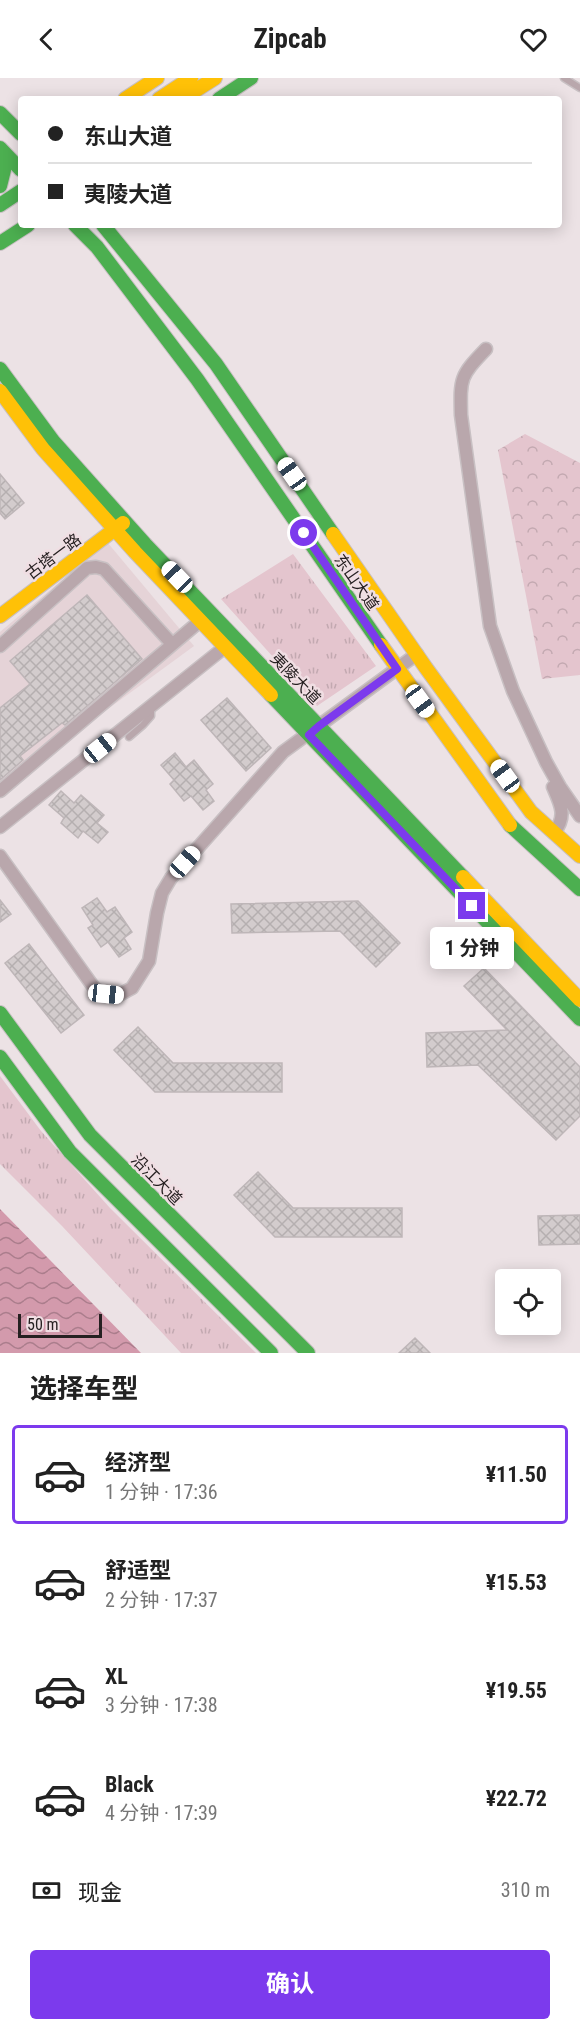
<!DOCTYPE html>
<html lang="zh">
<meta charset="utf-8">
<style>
body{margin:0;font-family:"Roboto Condensed","Noto Sans SC",sans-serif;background:#f2f2f2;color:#222;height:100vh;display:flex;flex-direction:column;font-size:22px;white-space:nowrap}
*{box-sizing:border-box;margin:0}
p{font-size:20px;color:#767676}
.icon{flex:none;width:33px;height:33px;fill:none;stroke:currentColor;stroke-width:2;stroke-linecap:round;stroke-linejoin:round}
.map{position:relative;height:1275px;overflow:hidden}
.panel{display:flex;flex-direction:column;background:#fff;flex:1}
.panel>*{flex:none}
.guide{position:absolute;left:18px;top:18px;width:544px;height:132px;border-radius:6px;box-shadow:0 3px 15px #0003;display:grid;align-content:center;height:132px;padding:0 30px;background:#fff}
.fabs{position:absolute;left:495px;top:1191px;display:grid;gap:12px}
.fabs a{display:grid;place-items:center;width:66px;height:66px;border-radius:6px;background:#fff;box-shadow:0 3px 15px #0003;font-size:30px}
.scale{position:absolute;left:18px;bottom:15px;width:84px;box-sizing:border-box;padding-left:6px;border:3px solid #262021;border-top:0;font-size:16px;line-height:21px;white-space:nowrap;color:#262021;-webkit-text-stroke:4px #f0dee3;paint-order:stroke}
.end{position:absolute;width:27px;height:27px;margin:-14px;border:8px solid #7c3aed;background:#fff;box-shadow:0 0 0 3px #fff}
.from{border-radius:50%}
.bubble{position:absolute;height:42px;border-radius:6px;background:#fff;box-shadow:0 3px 15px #0003;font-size:20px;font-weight:700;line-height:42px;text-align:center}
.car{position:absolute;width:18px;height:36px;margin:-18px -9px;border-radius:8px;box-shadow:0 0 4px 2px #0007;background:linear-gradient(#fff 24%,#345 0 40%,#fff 0 76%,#345 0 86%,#fff 0)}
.guide b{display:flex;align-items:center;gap:21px;height:57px;font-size:22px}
.guide b+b{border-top:2px solid #e0e0e0}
.guide i{width:15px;height:15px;background:#222}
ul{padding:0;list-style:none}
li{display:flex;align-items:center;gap:18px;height:99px;margin:0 12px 9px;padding:0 18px;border:3px solid transparent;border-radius:6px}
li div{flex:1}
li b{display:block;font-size:22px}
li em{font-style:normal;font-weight:700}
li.active{border-color:#7c3aed}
li>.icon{width:54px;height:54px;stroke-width:1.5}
h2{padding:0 30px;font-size:27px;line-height:72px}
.pay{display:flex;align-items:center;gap:15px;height:66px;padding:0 30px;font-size:22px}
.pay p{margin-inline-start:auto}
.primary-button{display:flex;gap:12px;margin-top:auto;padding:12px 30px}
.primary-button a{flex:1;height:69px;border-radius:6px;background:#7c3aed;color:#fff;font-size:24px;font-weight:700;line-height:69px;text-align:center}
header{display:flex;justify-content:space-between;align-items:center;height:78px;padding:0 30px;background:#fff;font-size:27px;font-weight:700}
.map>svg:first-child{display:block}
</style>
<header><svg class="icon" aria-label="back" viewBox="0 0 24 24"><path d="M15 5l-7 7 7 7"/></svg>Zipcab<svg class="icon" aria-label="heart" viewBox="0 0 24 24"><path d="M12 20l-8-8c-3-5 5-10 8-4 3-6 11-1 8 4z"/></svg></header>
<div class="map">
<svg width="580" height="1275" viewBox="0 0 580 1275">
<defs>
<pattern id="forest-crowns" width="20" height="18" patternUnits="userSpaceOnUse" patternTransform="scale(1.5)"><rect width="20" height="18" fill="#e4c5ce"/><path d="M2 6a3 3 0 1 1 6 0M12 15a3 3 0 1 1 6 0" fill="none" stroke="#c3a9b1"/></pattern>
<pattern id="park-tufts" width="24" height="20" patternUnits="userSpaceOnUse" patternTransform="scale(1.5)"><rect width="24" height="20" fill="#e4c5ce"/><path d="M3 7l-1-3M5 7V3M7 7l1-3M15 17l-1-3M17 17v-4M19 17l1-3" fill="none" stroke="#c3a9b1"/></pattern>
<pattern id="water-waves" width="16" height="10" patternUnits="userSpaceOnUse" patternTransform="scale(1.5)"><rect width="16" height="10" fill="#d39aac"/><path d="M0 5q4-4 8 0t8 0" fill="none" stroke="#ab7d8c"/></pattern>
<pattern id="building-cross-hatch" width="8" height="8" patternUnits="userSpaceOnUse" patternTransform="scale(1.5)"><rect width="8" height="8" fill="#d3cccd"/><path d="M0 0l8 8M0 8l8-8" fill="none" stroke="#b5afb0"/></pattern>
</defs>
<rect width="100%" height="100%" fill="#ece2e5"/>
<path fill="#e5d3d7" d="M107 464 194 568 0 710V554Z"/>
<path fill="url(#forest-crowns)" d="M525 356 580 385V597L542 601 498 372Z"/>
<path fill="url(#park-tufts)" d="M293 476 376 588 317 628 221 521Z
M0 998 41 1053 110 1130 256 1275H181L62 1148 0 1086Z"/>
<path fill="url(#water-waves)" d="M0 1131 141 1275H0Z"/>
<path fill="url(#building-cross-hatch)" stroke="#beb6b8" stroke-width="1.5" d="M0 396 24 425 5 441 0 435Z
M87 517 142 581 65 647 62 645 20 678 23 682 0 702V630L30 606 10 583Z
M227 620 271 670 246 693 201 642Z
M175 675 186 689 194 682 213 706 206 712 214 723 203 732 191 718 184 723 170 706 174 702 161 687Z
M61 713 74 725 81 717 104 737 97 745 108 754 98 765 83 753 78 760 61 745 64 740 49 727Z
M97 820 107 834 115 829 132 854 124 860 131 871 119 879 108 864 101 869 88 850 93 847 82 830Z
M0 822 11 836 0 844Z
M358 823 400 865 376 889 340 853 232 855 231 826Z
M29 866 84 937 61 955 5 885Z
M484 890 580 989V1038L556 1062 478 987 427 989 426 955 507 952 464 908Z
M138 949 173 985H282V1014H155L114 972Z
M258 1094 293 1130H402V1159H275L234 1117Z
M580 1137V1166L539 1167 538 1138Z
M415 1260 430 1275H399Z"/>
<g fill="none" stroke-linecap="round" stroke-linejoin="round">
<defs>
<path id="lane" d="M564 0 580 10
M129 659 143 647 151 638V630"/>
<path id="street" d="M486 271C460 298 460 300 461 337L490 548 513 613 546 684 560 709 580 738
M0 568 87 490 96 489 104 491 172 566
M553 709C561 727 567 738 554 755
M0 713 200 543
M0 749 225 569
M0 778 95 911 106 916 119 917 132 910 149 883 157 835 162 815 171 800 283 674 417 576"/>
<path id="fast" d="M219 21 251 0
M0 35 21 56
M0 70 21 92
M0 77 4 92 0 108
M0 127 21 113
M75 147 97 169 197 301 381 567
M103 147 216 286 333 456
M0 165 28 147
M0 291 53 363 145 466 463 799
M271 617 580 941
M510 747 580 811
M0 935 90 1057 308 1275
M0 979 70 1074 271 1275"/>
<path id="slow" d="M125 21 157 0
M159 21 191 0
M182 21 215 0
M0 313 43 371 135 474 271 617
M333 456 426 590 531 734 580 778
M0 538 123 445
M381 567 510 747
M463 799 580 922"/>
</defs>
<use href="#lane" stroke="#c8c0c3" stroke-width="9"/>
<use href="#street" stroke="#c8c0c3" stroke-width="15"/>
<use href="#fast" stroke="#c8c0c3" stroke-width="16"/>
<use href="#slow" stroke="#c8c0c3" stroke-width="16"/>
<use href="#lane" stroke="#b9a7ac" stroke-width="6"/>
<use href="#street" stroke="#b9a7ac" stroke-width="12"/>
<use href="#fast" stroke="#4caf50" stroke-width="14"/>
<use href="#slow" stroke="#ffc107" stroke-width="14"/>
</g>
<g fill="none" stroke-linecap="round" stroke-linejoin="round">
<path stroke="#7c3aed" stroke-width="8" d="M304 455 397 591 319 648 309 657 472 828"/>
</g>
<g text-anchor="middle" stroke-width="5" stroke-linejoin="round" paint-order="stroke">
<g font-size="16" fill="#262021" stroke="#f0dee3">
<text transform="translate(53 478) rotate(-37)" y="6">古塔一路</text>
<text transform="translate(357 504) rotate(55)" y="6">东山大道</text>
<text transform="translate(296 600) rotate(46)" y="6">夷陵大道</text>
<text transform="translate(157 1101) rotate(45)" y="6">沿江大道</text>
</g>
</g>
</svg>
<div class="fabs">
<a><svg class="icon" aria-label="locate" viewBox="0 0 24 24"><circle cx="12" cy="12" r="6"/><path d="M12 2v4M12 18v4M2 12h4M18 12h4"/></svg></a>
</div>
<div class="scale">50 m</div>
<i class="end from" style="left:304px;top:455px"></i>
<i class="end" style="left:472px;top:828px"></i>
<div class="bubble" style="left:430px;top:849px;width:84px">1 分钟</div>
<i class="car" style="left:292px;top:396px;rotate:325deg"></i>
<i class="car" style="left:177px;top:499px;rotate:316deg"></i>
<i class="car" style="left:420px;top:623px;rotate:144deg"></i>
<i class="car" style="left:100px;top:670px;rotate:51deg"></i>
<i class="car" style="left:505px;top:698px;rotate:324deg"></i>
<i class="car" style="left:185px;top:784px;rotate:42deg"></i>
<i class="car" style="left:106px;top:916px;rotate:96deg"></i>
<div class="guide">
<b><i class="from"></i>东山大道</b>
<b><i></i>夷陵大道</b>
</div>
</div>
<section class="panel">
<h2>选择车型</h2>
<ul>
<li class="active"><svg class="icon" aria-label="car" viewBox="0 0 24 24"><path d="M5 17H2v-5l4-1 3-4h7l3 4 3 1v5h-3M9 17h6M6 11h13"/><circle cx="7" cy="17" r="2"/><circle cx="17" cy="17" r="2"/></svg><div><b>经济型</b><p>1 分钟 · 17:36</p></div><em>¥11.50</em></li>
<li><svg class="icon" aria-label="car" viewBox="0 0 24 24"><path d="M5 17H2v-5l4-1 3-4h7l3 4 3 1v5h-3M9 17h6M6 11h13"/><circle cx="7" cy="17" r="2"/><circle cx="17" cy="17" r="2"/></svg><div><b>舒适型</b><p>2 分钟 · 17:37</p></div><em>¥15.53</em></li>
<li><svg class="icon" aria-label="car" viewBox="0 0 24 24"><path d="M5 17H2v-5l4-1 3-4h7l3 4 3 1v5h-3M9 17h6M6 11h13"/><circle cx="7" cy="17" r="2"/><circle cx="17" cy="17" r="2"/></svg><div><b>XL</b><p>3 分钟 · 17:38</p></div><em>¥19.55</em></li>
<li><svg class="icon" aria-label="car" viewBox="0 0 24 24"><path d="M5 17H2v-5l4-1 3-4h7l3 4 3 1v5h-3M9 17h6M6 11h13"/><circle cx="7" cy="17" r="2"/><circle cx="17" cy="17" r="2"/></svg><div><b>Black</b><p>4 分钟 · 17:39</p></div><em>¥22.72</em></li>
</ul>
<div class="pay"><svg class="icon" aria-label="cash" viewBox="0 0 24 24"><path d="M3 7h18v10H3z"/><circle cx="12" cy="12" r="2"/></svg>现金<p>310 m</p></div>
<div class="primary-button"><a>确认</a></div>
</section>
